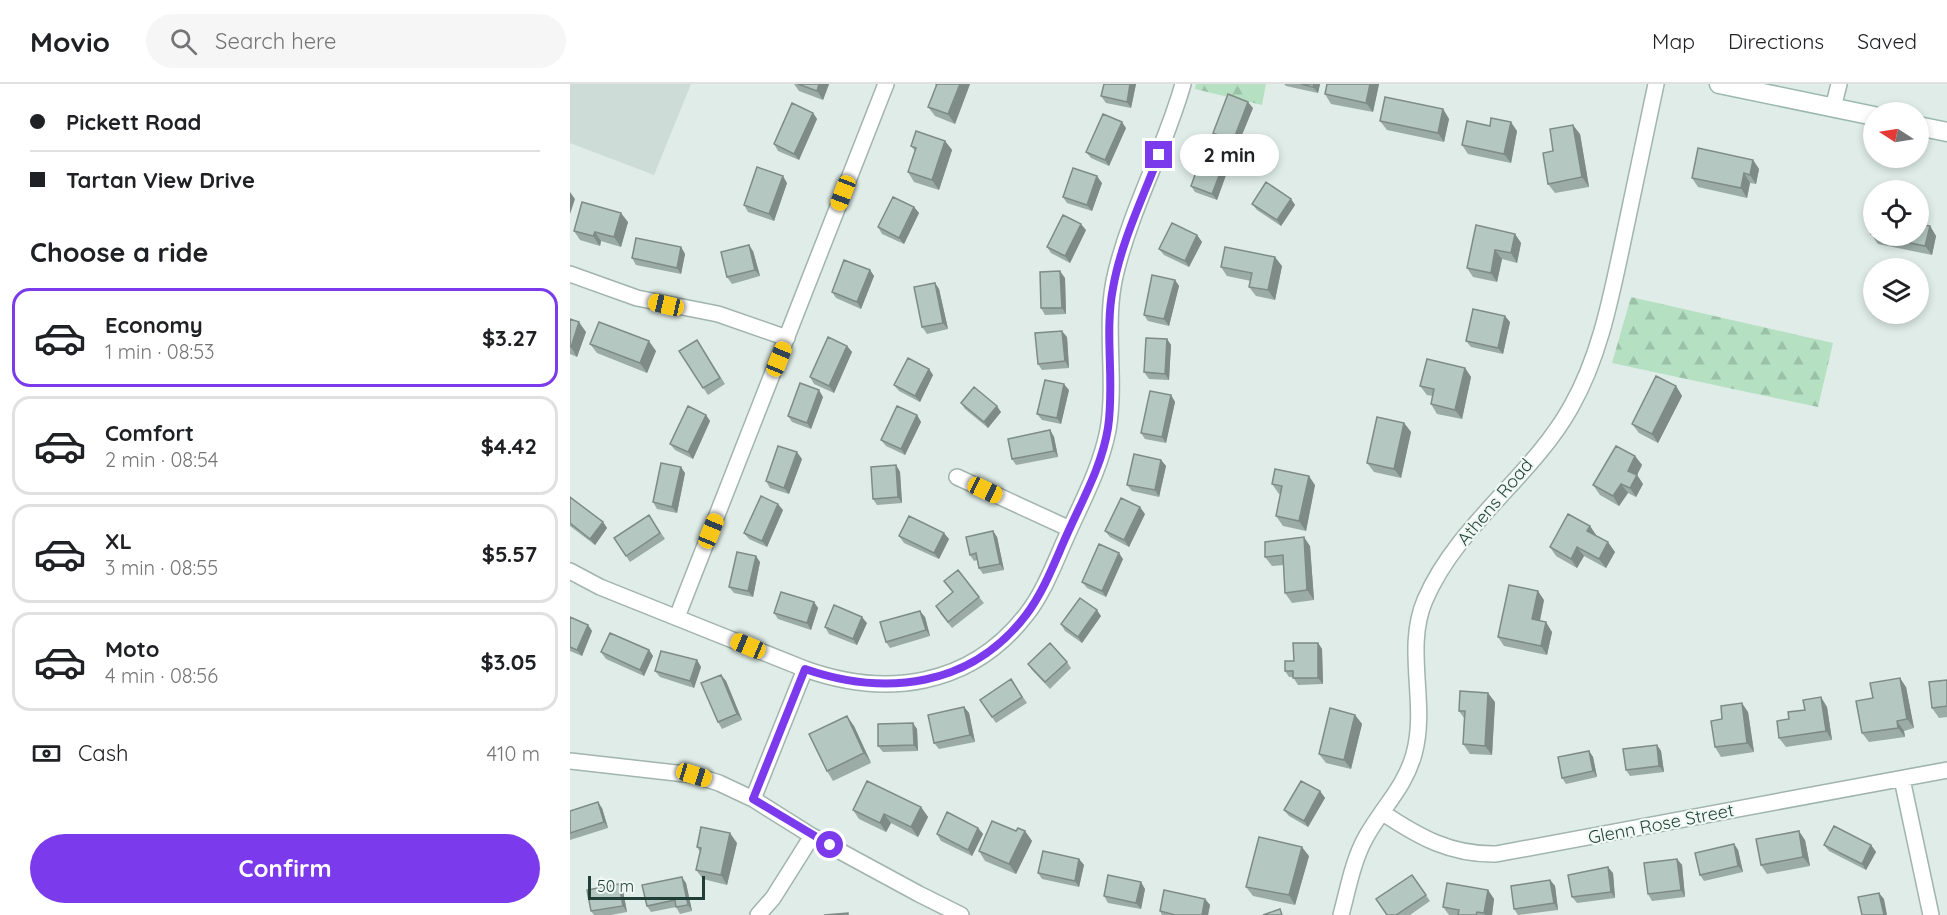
<!DOCTYPE html>
<meta charset="utf-8">
<style>
body{margin:0;font-family:Quicksand,sans-serif;background:#f6f6f6;color:#202124;height:100vh;display:flex;flex-direction:column;font-size:22px;white-space:nowrap}
*{box-sizing:border-box;margin:0}
p{font-size:20px;color:#757577}
.icon{flex:none;width:33px;height:33px;fill:none;stroke:currentColor;stroke-width:2;stroke-linecap:round;stroke-linejoin:round}
.map{position:relative;flex:1;overflow:hidden}
.details{display:flex;flex-direction:column;background:#fff;width:570px}
.details>*{flex:none}
.hud{display:grid;align-content:center;height:132px;padding:0 30px;background:#fff}
.needle{width:39px;rotate:282deg}
.controls{position:absolute;left:1293px;top:18px;display:grid;gap:12px}
.controls a{display:grid;place-items:center;width:66px;height:66px;border-radius:50%;background:#fff;box-shadow:0 3px 9px #0003;font-size:30px}
.scale{position:absolute;left:18px;bottom:15px;width:117px;box-sizing:border-box;padding-left:6px;border:3px solid #1e3e36;border-top:0;font-size:16px;line-height:21px;white-space:nowrap;color:#1e3e36;-webkit-text-stroke:4px #f0f8f4;paint-order:stroke}
.end{position:absolute;width:27px;height:27px;margin:-14px;border:8px solid #7c3aed;background:#fff;box-shadow:0 0 0 3px #fff}
.from{border-radius:50%}
.bubble{position:absolute;height:42px;border-radius:21px;background:#fff;box-shadow:0 3px 9px #0003;font-size:20px;font-weight:700;line-height:42px;text-align:center}
.car{position:absolute;width:18px;height:36px;margin:-18px -9px;border-radius:8px;box-shadow:0 0 4px 2px #0007;background:linear-gradient(#f5c518 24%,#345 0 40%,#f5c518 0 76%,#345 0 86%,#f5c518 0)}
.hud b{display:flex;align-items:center;gap:21px;height:57px;font-size:22px}
.hud b+b{border-top:2px solid #e0e0e0}
.hud i{width:15px;height:15px;background:#202124}
ul{padding:0;list-style:none}
li{display:flex;align-items:center;gap:18px;height:99px;margin:0 12px 9px;padding:0 18px;border:3px solid #e0e0e0;border-radius:18px}
li div{flex:1}
li b{display:block;font-size:22px}
li em{font-style:normal;font-weight:700}
li.on{border-color:#7c3aed}
li>.icon{width:54px;height:54px;stroke-width:1.5}
h2{padding:0 30px;font-size:27px;line-height:72px}
.pay{display:flex;align-items:center;gap:15px;height:66px;padding:0 30px;font-size:22px}
.pay p{margin-inline-start:auto}
.primary-button{display:flex;gap:12px;margin-top:auto;padding:12px 30px}
.primary-button a{flex:1;height:69px;border-radius:36px;background:#7c3aed;color:#fff;font-size:24px;font-weight:700;line-height:69px;text-align:center}
header{display:flex;align-items:center;gap:36px;box-sizing:border-box;height:84px;padding:0 30px;background:#fff;border-bottom:2px solid #e0e0e0}
header strong{font-size:28px}
nav{display:flex;gap:33px;margin-inline-start:auto;font-size:21px}
.search{width:420px;height:54px;background:#f6f6f6;display:flex;align-items:center;gap:15px;box-sizing:border-box;padding:0 21px;border-radius:33px;color:#757577;font-size:22px}
main{display:flex;flex:1;min-height:0}
.map>svg:first-child{display:block}
</style>
<header>
<strong>Movio</strong>
<div class="search"><svg class="icon" aria-label="search" viewBox="0 0 24 24"><circle cx="10" cy="10" r="6"/><path d="M15 15l6 6"/></svg>Search here</div>
<nav><a>Map</a><a>Directions</a><a>Saved</a></nav>
</header>
<main>
<section class="details">
<div class="hud">
<b><i class="from"></i>Pickett Road</b>
<b><i></i>Tartan View Drive</b>
</div>
<h2>Choose a ride</h2>
<ul>
<li class="on"><svg class="icon" aria-label="car" viewBox="0 0 24 24"><path d="M5 17H2v-5l4-1 3-4h7l3 4 3 1v5h-3M9 17h6M6 11h13"/><circle cx="7" cy="17" r="2"/><circle cx="17" cy="17" r="2"/></svg><div><b>Economy</b><p>1 min · 08:53</p></div><em>$3.27</em></li>
<li><svg class="icon" aria-label="car" viewBox="0 0 24 24"><path d="M5 17H2v-5l4-1 3-4h7l3 4 3 1v5h-3M9 17h6M6 11h13"/><circle cx="7" cy="17" r="2"/><circle cx="17" cy="17" r="2"/></svg><div><b>Comfort</b><p>2 min · 08:54</p></div><em>$4.42</em></li>
<li><svg class="icon" aria-label="car" viewBox="0 0 24 24"><path d="M5 17H2v-5l4-1 3-4h7l3 4 3 1v5h-3M9 17h6M6 11h13"/><circle cx="7" cy="17" r="2"/><circle cx="17" cy="17" r="2"/></svg><div><b>XL</b><p>3 min · 08:55</p></div><em>$5.57</em></li>
<li><svg class="icon" aria-label="car" viewBox="0 0 24 24"><path d="M5 17H2v-5l4-1 3-4h7l3 4 3 1v5h-3M9 17h6M6 11h13"/><circle cx="7" cy="17" r="2"/><circle cx="17" cy="17" r="2"/></svg><div><b>Moto</b><p>4 min · 08:56</p></div><em>$3.05</em></li>
</ul>
<div class="pay"><svg class="icon" aria-label="cash" viewBox="0 0 24 24"><path d="M3 7h18v10H3z"/><circle cx="12" cy="12" r="2"/></svg>Cash<p>410 m</p></div>
<div class="primary-button"><a>Confirm</a></div>
</section>
<div class="map">
<svg width="1377" height="831" viewBox="0 0 1377 831">
<defs>
<pattern id="forest-firs" width="22" height="20" patternUnits="userSpaceOnUse" patternTransform="scale(1.5)"><rect width="22" height="20" fill="#b5e0c2"/><path d="M5 1l3.5 6h-7zM16 11l3.5 6h-7z" fill="#9bc1a7"/></pattern>
</defs>
<rect width="100%" height="100%" fill="#dfece7"/>
<path fill="#cddcd6" d="M0 0H121L84 91 0 59Z"/>
<path fill="url(#forest-firs)" d="M626 0H696L692 21 625 5Z
M1061 213 1263 259 1248 323 1042 279Z"/>
<g fill="none" stroke-linecap="round" stroke-linejoin="round">
<defs>
<path id="street" d="M1263 24 1269 0
M0 190 67 214 148 230 217 254
M387 393 500 445
M0 487 30 503 235 585C316 614 400 603 456 531 475 507 486 475 499 447 514 414 531 382 538 346 547 293 533 239 546 188 562 123 595 64 613 0
M107 533 316 0
M0 677 124 691 149 699 183 715 242 752 349 810 391 831
M1332 695 1361 831
M183 715 235 585
M813 729C849 753 881 771 926 770L1377 686
M188 831 203 814 242 752
M771 831C778 805 783 776 796 753 812 724 835 703 844 670 858 619 834 565 855 516 887 441 962 393 1001 323 1030 272 1041 213 1053 157 1064 105 1075 52 1086 0"/>
<path id="secondary" d="M1149 0 1304 32
M1348 42 1377 48"/>
</defs>
<use href="#street" stroke="#a1b4ae" stroke-width="18"/>
<use href="#secondary" stroke="#9cb9b0" stroke-width="21"/>
<use href="#street" stroke="#fff" stroke-width="15"/>
<use href="#secondary" stroke="#fff" stroke-width="18"/>
</g>
<path fill="#9baba5" d="M224 0H259L253 16 229 7Z
M365 0H400L385 40 365 32 358 23 366 2Z
M566 0 561 24 536 19 531 12Z
M714 0H750L748 9 716 2Z
M757 0H809L803 28 761 20 755 10Z
M683 24 667 63 647 55 643 49Z
M873 25 879 35 874 58 817 46 810 37Z
M243 29 247 35 229 76 208 67 204 60Z
M920 42 947 47 941 79 898 70 892 61Z
M556 44 539 82 521 74 516 68Z
M1010 50 1019 103 985 109 978 100 983 67Z
M375 57 382 66 369 106 344 98 338 88 345 67 341 62Z
M657 71 661 77 647 116 625 108 621 102Z
M1183 76 1189 85 1186 100 1180 99 1177 114 1128 103 1122 94Z
M217 99 204 137 178 128 174 121Z
M532 99 522 127 497 119 493 113Z
M721 115 725 121 711 142 687 126 682 120Z
M344 123 349 129 334 160 312 150 308 143Z
M58 138 51 163 31 157 30 162 10 156 4 147Z
M1360 142 1366 152 1362 171 1308 160 1301 150 1304 152H1307Z
M516 146 500 179 481 169 477 163Z
M945 150 951 159 947 179 932 175 927 198 903 193 897 184Z
M627 151 632 158 619 183 594 171 589 165Z
M111 163 115 170 111 190 66 181 62 174Z
M183 167 190 192 162 200 157 193Z
M712 182 705 216 686 212 679 203 681 197 657 192 651 183Z
M300 186 304 192 291 225 266 214 262 208Z
M495 194 496 230 475 231 471 224Z
M605 196 609 202 599 242 578 237 574 231Z
M365 199 369 205 378 245 357 250 352 243Z
M0 235 16 248 7 273 0 270Z
M940 238 933 270 901 263 896 257Z
M497 253 499 284 472 286 468 280Z
M597 255 601 261 599 296 579 295 574 288Z
M20 260 86 267 77 289 27 269Z
M131 262 155 300 138 311 109 267Z
M277 262 282 268 264 309 244 300 240 293Z
M895 284 901 293 892 335 867 330 861 320 863 312 857 311 850 302Z
M359 285 363 291 350 318 329 307 324 301Z
M1106 302 1112 312 1088 359 1069 349 1062 340Z
M499 306 491 340 472 336 467 330Z
M601 311 605 318 596 359 575 355 571 349Z
M253 313 241 345 222 338 218 332Z
M391 319 431 328 418 344 395 325Z
M136 331 140 337 123 375 105 366 100 360Z
M347 331 351 338 335 371 316 362 311 356Z
M834 339 841 348 831 394 804 388 797 379Z
M480 346 484 353 488 373 446 381 442 375Z
M1065 372 1072 381 1067 391 1073 400 1066 413 1058 409 1049 422 1030 411 1023 401Z
M232 375 219 410 200 404 196 397Z
M591 376 596 382 589 413 562 407 557 401Z
M326 381 330 388 332 419 307 421 303 415Z
M115 389 107 429 87 425 83 418Z
M702 400 745 401 736 447 713 442 706 432 711 410H709Z
M0 413 33 438 37 444 25 461 0 442Z
M213 426 197 463 179 455 174 449Z
M575 430 559 463 540 453 535 447Z
M79 431 95 455 60 478 44 454Z
M1020 442 1026 451V452L1045 468 1036 484 1014 472 1007 484 986 472 980 463Z
M423 447 427 453 434 486 413 490 409 484 407 476 404 477 400 471Z
M329 452 379 455 369 475 334 459Z
M740 462 744 516 722 519 715 509 714 481 702 482 695 473Z
M553 475 536 513 517 504 512 498Z
M190 478 183 513 164 509 159 503Z
M409 513 414 519 382 544 370 529Z
M974 516 970 537 982 548 977 571 934 562 928 553Z
M244 518 248 524 241 546 208 535 204 529Z
M531 532 512 559 495 547 491 540Z
M0 533 18 541 22 547 12 572 0 567Z
M355 533 360 552 320 564 316 558Z
M297 539 287 561 259 550 255 543Z
M748 559 752 565 753 600 728 601 723 593H719L715 587 724 577Z
M79 566 83 572 74 592 36 575 31 568Z
M127 576 131 583 124 604 90 593 85 587Z
M497 578 501 584 480 605 462 586 458 580Z
M151 591 156 597 172 636 152 645 148 638Z
M441 595 457 619 426 639 410 616Z
M1377 596V633L1369 634 1362 624Z
M1336 603 1344 644 1334 647 1335 653 1299 658 1292 649 1303 614Z
M925 618 922 671 900 670 893 660 894 634 889 627Z
M394 623 399 629 405 658 369 665 364 659Z
M1257 623 1262 656 1216 663 1209 654 1219 635Z
M1178 628 1184 668 1151 673 1145 663 1152 635Z
M785 631 792 640 781 685 756 679 749 670Z
M284 642 301 679 263 697 257 687Z
M347 645 348 667 313 668 308 662Z
M1087 661 1091 667 1094 688 1060 692 1056 686Z
M1019 667 1023 673 1027 693 996 700 992 694Z
M750 707 755 714 738 743 719 732 714 726Z
M351 723 358 733 348 753 321 739 316 748 289 735 283 726Z
M32 724 38 744 0 756V727Z
M408 744 413 750 402 772 371 757 367 750Z
M446 747H455L462 757 446 790 415 777 409 767Z
M1235 756 1240 782 1197 790 1191 781Z
M167 759 157 801 133 795 126 786 130 768 127 763Z
M1164 760 1168 766 1173 788 1134 797 1130 791Z
M1254 761H1301L1306 768 1296 786 1259 767Z
M739 772 725 821 683 812 676 803Z
M509 775 514 781 509 803 472 795 468 789Z
M1107 775 1112 781 1115 813 1082 817 1078 810Z
M1043 789 1045 814 1007 819 1002 813Z
M842 791 860 817 840 831H817Z
M980 796 985 802 988 826 948 831 944 825Z
M116 799 122 827 110 830 106 823 81 828 77 822Z
M575 805 571 825 538 819 534 812Z
M918 806 924 815 922 831H879L873 823Z
M53 807 57 828 41 831H24L21 827Z
M635 815 640 821 638 831H592L590 827Z"/>
<path fill="#7e8b86" d="M249 0H259L253 16 247 7Z
M390 0H400L385 40 378 30Z
M560 0H566L561 24 557 18Z
M744 0H750L748 9 743 3Z
M800 0H809L803 28 796 19Z
M678 18 683 24 667 63 663 57Z
M873 25 879 35 874 58 868 49Z
M243 29 247 35 229 76 224 70Z
M552 38 556 44 539 82 535 76Z
M941 38 947 47 941 79 934 70Z
M1003 41 1010 50 1019 103 1012 93Z
M375 57 382 66 369 106 362 96Z
M657 71 661 77 647 116 642 110Z
M1183 76 1189 85 1186 100 1180 91Z
M1174 89 1180 99 1177 114 1171 104Z
M213 92 217 99 204 137 199 130Z
M527 92 532 99 522 127 517 121Z
M0 108 5 115 0 130Z
M721 115 725 121 711 142 707 136Z
M344 123 349 129 334 160 329 154Z
M51 129 58 138 51 163 44 153Z
M511 140 516 146 500 179 495 172Z
M1360 142 1366 152 1362 171 1355 162Z
M25 148 31 157 30 162 23 152Z
M945 150 951 159 947 179 941 169Z
M627 151 632 158 619 183 615 177Z
M179 161 183 167 190 192 185 186Z
M111 163 115 170 111 190 107 184Z
M925 166 932 175 927 198 921 189Z
M705 173 712 182 705 216 698 206Z
M300 186 304 192 291 225 287 218Z
M490 187 495 194 496 230 492 224Z
M605 196 609 202 599 242 594 235Z
M365 199 369 205 378 245 373 239Z
M935 232 940 238 933 270 928 264Z
M9 238 16 248 7 273 1 263Z
M492 247 497 253 499 284 495 277Z
M597 255 601 261 599 296 595 290Z
M79 257 86 267 77 289 70 279Z
M277 262 282 268 264 309 259 302Z
M895 284 901 293 892 335 885 326Z
M359 285 363 291 350 318 345 312Z
M494 300 499 306 491 340 487 334Z
M1106 302 1112 312 1088 359 1082 350Z
M249 306 253 313 241 345 237 339Z
M601 311 605 318 596 359 592 353Z
M427 322 431 328 418 344 414 338Z
M136 331 140 337 123 375 118 368Z
M347 331 351 338 335 371 331 365Z
M834 339 841 348 831 394 824 385Z
M480 346 484 353 488 373 484 367Z
M227 368 232 375 219 410 214 404Z
M1065 372 1072 381 1067 391 1073 400 1066 413 1060 404 1058 387Z
M591 376 596 382 589 413 585 406Z
M326 381 330 388 332 419 328 413Z
M111 383 115 389 107 429 102 423Z
M739 392 745 401 736 447 729 437Z
M1051 400 1058 409 1049 422 1043 412Z
M208 420 213 426 197 463 192 457Z
M570 423 575 430 559 463 554 456Z
M33 438 37 444 25 461 20 455Z
M1020 442 1026 451 1024 456 1017 447Z
M423 447 427 453 434 486 430 480Z
M374 449 379 455 369 475 364 469Z
M734 453 740 462 744 516 737 506Z
M1038 458 1045 468 1036 484 1029 475Z
M1007 463 1014 472 1007 484 1001 475Z
M549 469 553 475 536 513 532 507Z
M186 472 190 478 183 513 178 507Z
M968 507 974 516 968 545 962 535Z
M244 518 248 524 241 546 237 539Z
M527 526 531 532 512 559 508 553Z
M350 527 355 533 360 552 356 546Z
M292 533 297 539 287 561 283 555Z
M976 538 982 548 977 571 971 562Z
M18 541 22 547 12 572 7 566Z
M748 559 752 565 753 600 748 594Z
M79 566 83 572 74 592 70 586Z
M127 576 131 583 124 604 120 597Z
M151 591 156 597 172 636 167 630Z
M1330 594 1336 603 1344 644 1337 635Z
M918 609 925 618 922 671 915 662Z
M1251 613 1257 623 1262 656 1256 647Z
M1172 619 1178 628 1184 668 1177 659Z
M394 623 399 629 405 658 400 651Z
M785 631 792 640 781 685 774 676Z
M277 632 284 642 301 679 294 669Z
M1327 637 1334 647 1335 653 1328 644Z
M343 639 347 645 348 667 344 661Z
M1087 661 1091 667 1094 688 1089 682Z
M1019 667 1023 673 1027 693 1023 687Z
M750 707 755 714 738 743 734 737Z
M28 718 32 724 38 744 34 738Z
M351 723 358 733 348 753 341 743Z
M314 730 321 739 316 748 310 739Z
M408 744 413 750 402 772 398 766Z
M455 747 462 757 446 790 439 780Z
M1229 747 1235 756 1240 782 1233 773Z
M160 749 167 759 157 801 151 791Z
M1164 760 1168 766 1173 788 1168 782Z
M1301 761 1306 768 1296 786 1292 780Z
M732 763 739 772 725 821 719 811Z
M509 775 514 781 509 803 505 797Z
M1107 775 1112 781 1115 813 1111 806Z
M1038 783 1043 789 1045 814 1041 808Z
M112 793 116 799 122 827 118 821Z
M980 796 985 802 988 826 984 819Z
M571 798 575 805 571 825 566 819Z
M49 800 53 807 57 828 53 822Z
M918 806 924 815 922 831H915L914 829Z
M1309 809 1314 815 1317 831H1314Z
M635 815 640 821 638 831H632Z"/>
<path fill="#b4c7c0" stroke="#7e8b86" stroke-width="1.5" d="M228 0H249L247 7Z
M367 0H390L378 30 358 23Z
M534 0H560L557 18 531 12Z
M731 0H744L743 3Z
M757 0H800L796 19 755 10Z
M658 10 678 18 663 57 643 49Z
M815 13 873 25 868 49 810 37Z
M222 19 243 29 224 70 204 60Z
M533 30 552 38 535 76 516 68Z
M921 34 941 38 934 70 892 61 897 37 920 42Z
M1003 41 1012 93 978 100 973 69 983 67 980 45Z
M346 47 375 57 362 96 338 88 346 64 341 62Z
M635 63 657 71 642 110 621 102Z
M1128 64 1183 76 1180 91 1174 89 1171 104 1122 94Z
M187 83 213 92 199 130 174 121Z
M503 84 527 92 517 121 493 113Z
M696 98 721 115 707 136 682 120Z
M323 113 344 123 329 154 308 143Z
M12 118 51 129 44 153 25 148 23 152 4 147Z
M493 131 511 140 495 172 477 163Z
M602 139 627 151 615 177 589 165Z
M1304 140V151L1301 150Z
M1348 140 1360 142 1355 162 1307 152H1348Z
M906 141 945 150 941 169 925 166 921 189 897 184Z
M66 154 111 163 107 184 62 174Z
M179 161 185 186 157 193 151 168Z
M655 163 705 173 698 206 679 203 682 189 651 183Z
M274 176 300 186 287 218 262 208Z
M490 187 492 224H471L470 188Z
M582 191 605 196 594 235 574 231Z
M365 199 373 239 352 243 344 203Z
M903 225 935 232 928 264 896 257Z
M0 235 9 238 1 263H0Z
M29 238 79 257 70 279 20 260Z
M492 247 495 277 468 280 465 249Z
M258 253 277 262 259 302 240 293Z
M576 254 597 255 595 290 574 288Z
M127 256 150 294 133 304 109 267Z
M338 274 359 285 345 312 324 301Z
M857 275 895 284 885 326 861 320 864 305 850 302Z
M1086 292 1106 302 1082 350 1062 340Z
M475 296 494 300 487 334 467 330Z
M230 299 249 306 237 339 218 332Z
M404 303 427 322 414 338 391 319Z
M580 307 601 311 592 353 571 349Z
M118 322 136 331 118 368 100 360Z
M327 322 347 331 331 365 311 356Z
M807 333 834 339 824 385 797 379Z
M480 346 484 367 442 375 438 355Z
M208 362 227 368 214 404 196 397Z
M1046 362 1065 372 1058 387 1067 391 1060 404 1051 400 1043 412 1023 401Z
M564 370 591 376 585 406 557 401Z
M91 379 111 383 102 423 83 418Z
M326 381 328 413 303 415 301 383Z
M705 385 739 392 729 437 706 432 712 402 702 400Z
M191 412 208 420 192 457 174 449Z
M0 413 33 438 20 455 0 439Z
M551 414 570 423 554 456 535 447Z
M998 430 1020 442 1017 447 1038 458 1029 475 1007 463 1001 475 980 463Z
M79 431 90 449 56 472 44 454Z
M339 432 374 449 364 469 329 452Z
M423 447 430 480 409 484 406 469 400 471 396 453Z
M734 453 737 506 715 509 713 471 695 473V458Z
M529 460 549 469 532 507 512 498Z
M167 468 186 472 178 507 159 503Z
M388 486 409 513 378 538 366 522 383 508 374 497Z
M939 501 968 507 962 535 976 538 971 562 928 553Z
M211 508 244 518 237 539 204 529Z
M510 514 527 526 508 553 491 540Z
M264 521 292 533 283 555 255 543Z
M350 527 356 546 316 558 310 538Z
M0 533 18 541 7 566 0 563Z
M40 549 79 566 70 586 31 568Z
M480 559 497 578 475 598 458 580Z
M723 559H748V594H723V587H715V577H724Z
M91 567 127 576 120 597 85 587Z
M151 591 167 630 148 638 131 599Z
M1330 594 1337 635 1327 637 1328 644 1292 649 1286 617 1303 614 1300 599Z
M441 595 452 613 422 633 410 616Z
M1377 596V622L1362 624 1359 598Z
M890 607 918 609 915 662 893 660 895 627H889Z
M1251 613 1256 647 1209 654 1207 637 1219 635 1218 628 1235 626 1233 616Z
M1172 619 1177 659 1145 663 1141 637 1152 635 1151 622Z
M394 623 400 651 364 659 358 631Z
M760 624 785 631 774 676 749 670Z
M277 632 294 669 257 687 239 650Z
M343 639 344 661 308 662V640Z
M1087 661 1089 682 1056 686 1053 665Z
M1019 667 1023 687 992 694 988 673Z
M297 697 351 723 341 743 314 730 310 739 283 726Z
M731 697 750 707 734 737 714 726Z
M28 718 34 738 0 749V727Z
M377 728 408 744 398 766 367 750Z
M422 737 446 747 448 744 455 747 439 780 409 767Z
M1264 742 1301 761 1292 780 1254 761Z
M131 743 160 749 151 791 126 786 131 764 127 763Z
M1229 747 1233 773 1191 781 1186 755Z
M689 753 732 763 719 811 676 803Z
M1164 760 1168 782 1130 791 1125 769Z
M473 767 509 775 505 797 468 789Z
M1107 775 1111 806 1078 810 1074 779Z
M1038 783 1041 808 1002 813 998 791Z
M538 791 571 798 566 819 534 812Z
M842 791 856 811 826 831H817L806 815Z
M112 793 118 821 106 823 105 816 77 822 72 801Z
M980 796 984 819 944 825 941 802Z
M877 799 918 806 914 829 907 828 906 831H888L889 826 873 823Z
M49 800 53 822 21 827 17 806Z
M594 806 635 815 632 831H605L590 827Z
M1309 809 1314 831H1292L1288 813Z
M710 825 712 831H693Z
M278 829V831H254Z"/>
<g fill="none" stroke-linecap="round" stroke-linejoin="round">
<path stroke="#7c3aed" stroke-width="8" d="M260 761 183 715 235 585C316 613 401 603 456 531 475 506 486 474 499 446 514 413 532 381 538 344 545 298 534 250 543 204 551 158 573 114 589 71"/>
</g>
<g text-anchor="middle" stroke-width="4.5" stroke-linejoin="round" paint-order="stroke">
<g font-size="18" fill="#1e3e36" stroke="#f0f8f4">
<text transform="translate(925 418) rotate(-50)" y="6">Athens Road</text>
<text transform="translate(1091 740) rotate(-11)" y="6">Glenn Rose Street</text>
</g>
</g>
</svg>
<div class="controls">
<a><svg class="needle" viewBox="-14 -14 28 28"><path d="M0-13l5 13h-10z" fill="#e53935"/><path d="M0 13l5-13h-10z" fill="#757577"/></svg></a>
<a><svg class="icon" aria-label="locate" viewBox="0 0 24 24"><circle cx="12" cy="12" r="6"/><path d="M12 2v4M12 18v4M2 12h4M18 12h4"/></svg></a>
<a><svg class="icon" aria-label="layers" viewBox="0 0 24 24"><path d="M12 4l9 5-9 5-9-5zM3 14l9 5 9-5"/></svg></a>
</div>
<div class="scale">50 m</div>
<i class="end from" style="left:260px;top:761px"></i>
<i class="end" style="left:589px;top:71px"></i>
<div class="bubble" style="left:610px;top:50px;width:99px">2 min</div>
<i class="car" style="left:273px;top:109px;rotate:201deg"></i>
<i class="car" style="left:96px;top:221px;rotate:283deg"></i>
<i class="car" style="left:209px;top:275px;rotate:22deg"></i>
<i class="car" style="left:415px;top:406px;rotate:115deg"></i>
<i class="car" style="left:141px;top:447px;rotate:22deg"></i>
<i class="car" style="left:178px;top:562px;rotate:293deg"></i>
<i class="car" style="left:124px;top:691px;rotate:107deg"></i>
</div>
</main>
